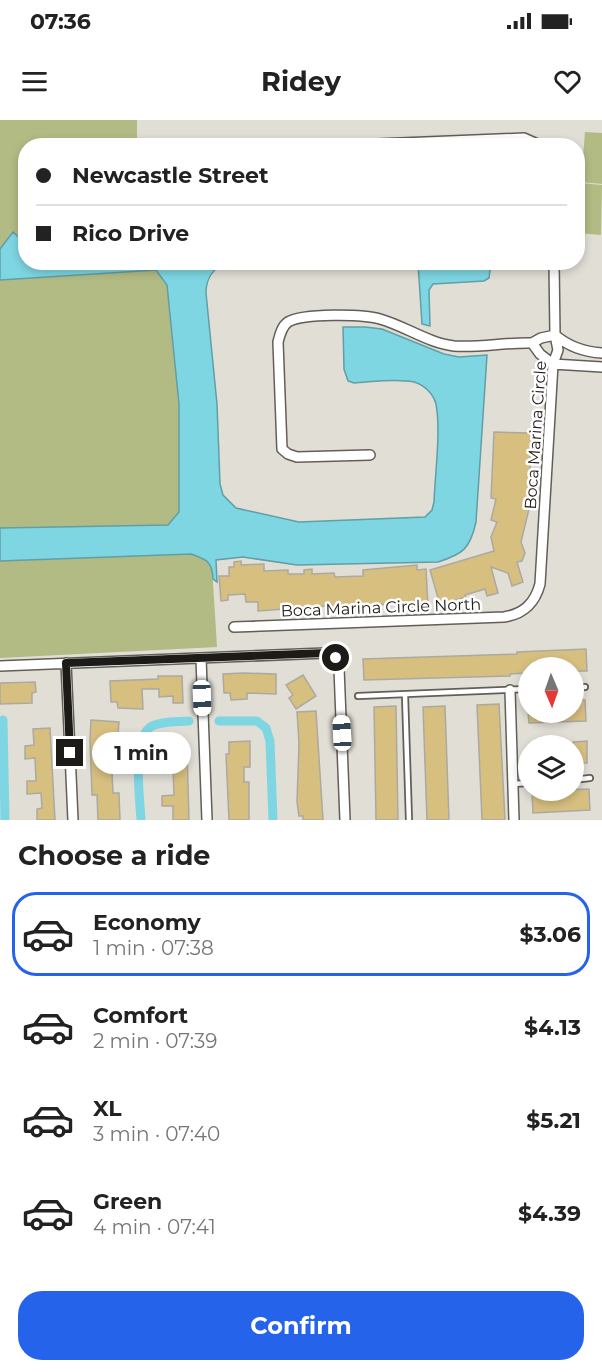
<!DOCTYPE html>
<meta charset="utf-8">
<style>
body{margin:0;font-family:Montserrat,sans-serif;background:#f2f2f2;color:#222;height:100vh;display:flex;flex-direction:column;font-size:22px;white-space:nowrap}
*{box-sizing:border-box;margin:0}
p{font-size:20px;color:#767676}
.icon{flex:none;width:33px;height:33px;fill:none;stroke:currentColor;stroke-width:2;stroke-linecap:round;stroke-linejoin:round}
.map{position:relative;height:700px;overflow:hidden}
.drawer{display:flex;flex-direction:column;background:#fff;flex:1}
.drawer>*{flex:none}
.guide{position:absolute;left:18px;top:18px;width:567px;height:132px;border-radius:24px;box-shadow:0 3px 9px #0003;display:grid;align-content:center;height:132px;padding:0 18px;background:#fff}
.needle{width:39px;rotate:178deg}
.controls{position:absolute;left:518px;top:537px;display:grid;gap:12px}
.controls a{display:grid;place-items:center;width:66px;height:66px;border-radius:50%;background:#fff;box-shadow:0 3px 9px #0003;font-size:30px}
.end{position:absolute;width:27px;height:27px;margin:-14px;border:8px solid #1d1b18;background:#fff;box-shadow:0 0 0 3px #fff}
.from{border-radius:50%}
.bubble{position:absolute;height:42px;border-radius:21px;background:#fff;box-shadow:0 3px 9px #0003;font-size:20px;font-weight:700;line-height:42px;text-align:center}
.car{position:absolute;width:18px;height:36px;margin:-18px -9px;border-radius:8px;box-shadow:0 0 4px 2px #0007;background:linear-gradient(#fff 24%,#345 0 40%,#fff 0 76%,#345 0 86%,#fff 0)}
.guide b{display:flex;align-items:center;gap:21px;height:57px;font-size:22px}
.guide b+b{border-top:2px solid #e0e0e0}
.guide i{width:15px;height:15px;background:#222}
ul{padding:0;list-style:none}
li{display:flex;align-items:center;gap:18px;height:84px;margin:0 12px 9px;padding:0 6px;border:3px solid transparent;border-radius:24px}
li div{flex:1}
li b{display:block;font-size:22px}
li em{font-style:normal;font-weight:700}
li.selected{border-color:#2563eb}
li>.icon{width:54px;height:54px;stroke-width:1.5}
h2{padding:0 18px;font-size:27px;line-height:72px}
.button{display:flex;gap:12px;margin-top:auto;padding:12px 18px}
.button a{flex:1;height:69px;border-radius:24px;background:#2563eb;color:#fff;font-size:24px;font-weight:700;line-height:69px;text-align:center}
.status{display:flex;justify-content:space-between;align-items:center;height:42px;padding:0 30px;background:#fff;direction:ltr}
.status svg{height:16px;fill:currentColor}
header{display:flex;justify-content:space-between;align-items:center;height:78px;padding:0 18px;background:#fff;font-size:27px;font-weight:700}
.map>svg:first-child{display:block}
</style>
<div class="status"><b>07:36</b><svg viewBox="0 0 49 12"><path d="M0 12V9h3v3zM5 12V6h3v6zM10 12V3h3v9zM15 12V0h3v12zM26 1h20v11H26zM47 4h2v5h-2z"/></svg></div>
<header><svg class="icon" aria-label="menu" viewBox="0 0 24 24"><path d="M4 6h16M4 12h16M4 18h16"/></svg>Ridey<svg class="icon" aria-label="heart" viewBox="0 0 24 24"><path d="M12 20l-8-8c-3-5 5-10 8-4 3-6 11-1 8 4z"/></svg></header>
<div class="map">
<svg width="602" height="700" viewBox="0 0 602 700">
<rect width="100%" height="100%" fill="#e1ded5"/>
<path fill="#b2bb84" d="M0 0H137V25L26 26 25 123 13 112 0 129Z
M585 12 602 13V64L581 62Z
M580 63 602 65 601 115 578 113Z
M157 150 167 165 179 284V392L168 405 0 408V160Z
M191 434 205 439 212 447 217 527 0 538V441Z"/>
<path fill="#7ed6e3" stroke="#619ea6" stroke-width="1.5" d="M13 112 25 123 26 142 226 143C213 148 206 159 206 173L217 284 220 364 223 375 236 388 299 402 425 397 432 390 434 382C435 354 441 311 436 284 433 273 424 265 414 262 396 258 372 262 354 263L348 261 344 249 343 207H365L382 209 444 234 459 237 487 235 476 402C470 429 463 434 438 442L297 445 243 437 216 440 217 462 213 459C212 441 207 440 191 434L0 441V408L168 405 179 392V284L167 165 156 150 0 160V129Z
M418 143H491L489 158 484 161 433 164 429 170 430 206 422 204Z"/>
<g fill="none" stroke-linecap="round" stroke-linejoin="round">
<path stroke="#7ed6e3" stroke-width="9" d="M3 600 5 700
M219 601H257L266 608 270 621 273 700
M141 700C140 678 131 617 152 606 163 601 177 602 189 601"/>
</g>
<path fill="#d7bf80" stroke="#aca9a1" stroke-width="1.5" d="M494 312 531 313 530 345 532 364 530 385 521 422 525 433 522 441 517 442 523 462 512 466 508 453 491 447 498 473 487 476 485 469 465 475 466 477 453 481 455 484 441 488 430 450 494 431 491 417 497 402 491 400 496 379 491 378Z
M241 441V445L264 444V451L288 450V454H304V450L312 449V454L334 453 335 457 363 456V450L417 445V450L426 449 428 486 409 487V483L359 486V492H338L337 486 285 487V489L258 491V482H246L245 474 228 475V480L221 481 219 456H229V447H234V442Z
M586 529 587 551H573V548H528V553L510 554V556L364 560 363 539 517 534V532Z
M243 553 276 554V574L247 573V579L231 580 230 573H224L223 554Z
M303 555 316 576 296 589 289 578 293 575 286 565Z
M158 556H182L183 583H173V576L159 577V569H142L143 589 118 588 117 582H111L110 561 158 559Z
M35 562 36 572 32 573V583L0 584V563Z
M573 580H585L586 601 529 603 528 592H573Z
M499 584 505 700H482L477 585Z
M396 586 398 700H376L374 587Z
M445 586 449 700H427L423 587Z
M316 591 323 700H303V696H299L297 682 299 623 297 592Z
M91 600 119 602 118 615H110L111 644H116L117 653H112L113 673H119L120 700H98L97 675H92L90 620Z
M50 608 55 700H37V689L42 688 41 673 27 674V661H36L35 638 25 639V626L34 625 33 609Z
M250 621V647H244V662H249V700H229L226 634H229V622Z
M587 621V643H573V622Z
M183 623V629L187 628 189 700H173V686H162V676L174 675 173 650 161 651 160 633H167V624Z
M589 669 590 690 533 693 532 671Z"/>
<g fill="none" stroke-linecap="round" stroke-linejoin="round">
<defs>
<path id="service" d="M573 567H585
M405 575 409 700
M358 576 528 569
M573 660 590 658
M513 664 528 663"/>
<path id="minor" d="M328 26 524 18 542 26
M532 223 540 234 553 244 602 247
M370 335 297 337 288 334 282 329 278 222C280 214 282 206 288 202 303 193 363 194 380 199 405 206 428 223 454 226 479 228 506 222 532 223L541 218 555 215C568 226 584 232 602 233
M234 507 504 497C524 494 535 483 540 464L553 244 558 230 555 215 554 142
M201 538 207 700
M66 543 73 700
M0 546 326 533 336 538 339 548 345 700
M510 570 514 700"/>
</defs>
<use href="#service" stroke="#625f58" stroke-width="8"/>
<use href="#minor" stroke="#625f58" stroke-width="12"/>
<use href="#service" stroke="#fff" stroke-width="4.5"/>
<use href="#minor" stroke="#fff" stroke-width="9"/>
</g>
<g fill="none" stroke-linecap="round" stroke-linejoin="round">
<path stroke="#1d1b18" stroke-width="8" d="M70 633 66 543 326 533 336 538"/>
</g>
<g text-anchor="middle" stroke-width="5" stroke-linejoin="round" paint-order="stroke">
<g font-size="16" fill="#1d1b18" stroke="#fff">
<text transform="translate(535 315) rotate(-86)" y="6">Boca Marina Circle</text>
<text transform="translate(381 487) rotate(-2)" y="6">Boca Marina Circle North</text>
</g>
</g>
</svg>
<div class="controls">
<a><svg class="needle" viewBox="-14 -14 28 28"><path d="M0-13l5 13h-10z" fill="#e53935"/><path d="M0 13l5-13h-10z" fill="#767676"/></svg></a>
<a><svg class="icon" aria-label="layers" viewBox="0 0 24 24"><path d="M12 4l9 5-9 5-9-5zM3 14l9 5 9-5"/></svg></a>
</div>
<i class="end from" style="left:336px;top:538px"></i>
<i class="end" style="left:70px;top:633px"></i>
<div class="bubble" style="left:92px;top:612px;width:99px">1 min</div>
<i class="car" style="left:202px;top:578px;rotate:178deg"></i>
<i class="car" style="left:342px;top:613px;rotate:357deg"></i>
<div class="guide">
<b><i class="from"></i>Newcastle Street</b>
<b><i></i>Rico Drive</b>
</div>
</div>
<section class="drawer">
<h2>Choose a ride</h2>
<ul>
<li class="selected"><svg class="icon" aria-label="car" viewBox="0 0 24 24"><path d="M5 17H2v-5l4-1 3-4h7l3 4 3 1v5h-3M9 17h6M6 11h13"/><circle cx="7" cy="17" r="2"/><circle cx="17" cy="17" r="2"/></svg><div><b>Economy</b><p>1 min · 07:38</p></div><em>$3.06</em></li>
<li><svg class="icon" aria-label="car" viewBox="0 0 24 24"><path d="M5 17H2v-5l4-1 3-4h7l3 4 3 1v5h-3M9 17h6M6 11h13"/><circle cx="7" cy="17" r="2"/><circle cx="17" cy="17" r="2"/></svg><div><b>Comfort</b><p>2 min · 07:39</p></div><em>$4.13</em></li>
<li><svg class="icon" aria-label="car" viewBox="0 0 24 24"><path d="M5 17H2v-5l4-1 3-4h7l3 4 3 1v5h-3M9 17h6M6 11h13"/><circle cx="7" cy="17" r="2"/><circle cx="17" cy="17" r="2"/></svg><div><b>XL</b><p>3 min · 07:40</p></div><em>$5.21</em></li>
<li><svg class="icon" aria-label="car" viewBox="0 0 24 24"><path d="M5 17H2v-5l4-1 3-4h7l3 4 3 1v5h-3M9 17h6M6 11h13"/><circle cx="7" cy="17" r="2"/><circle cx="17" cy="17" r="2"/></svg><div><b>Green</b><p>4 min · 07:41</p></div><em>$4.39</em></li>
</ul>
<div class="button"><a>Confirm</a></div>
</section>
